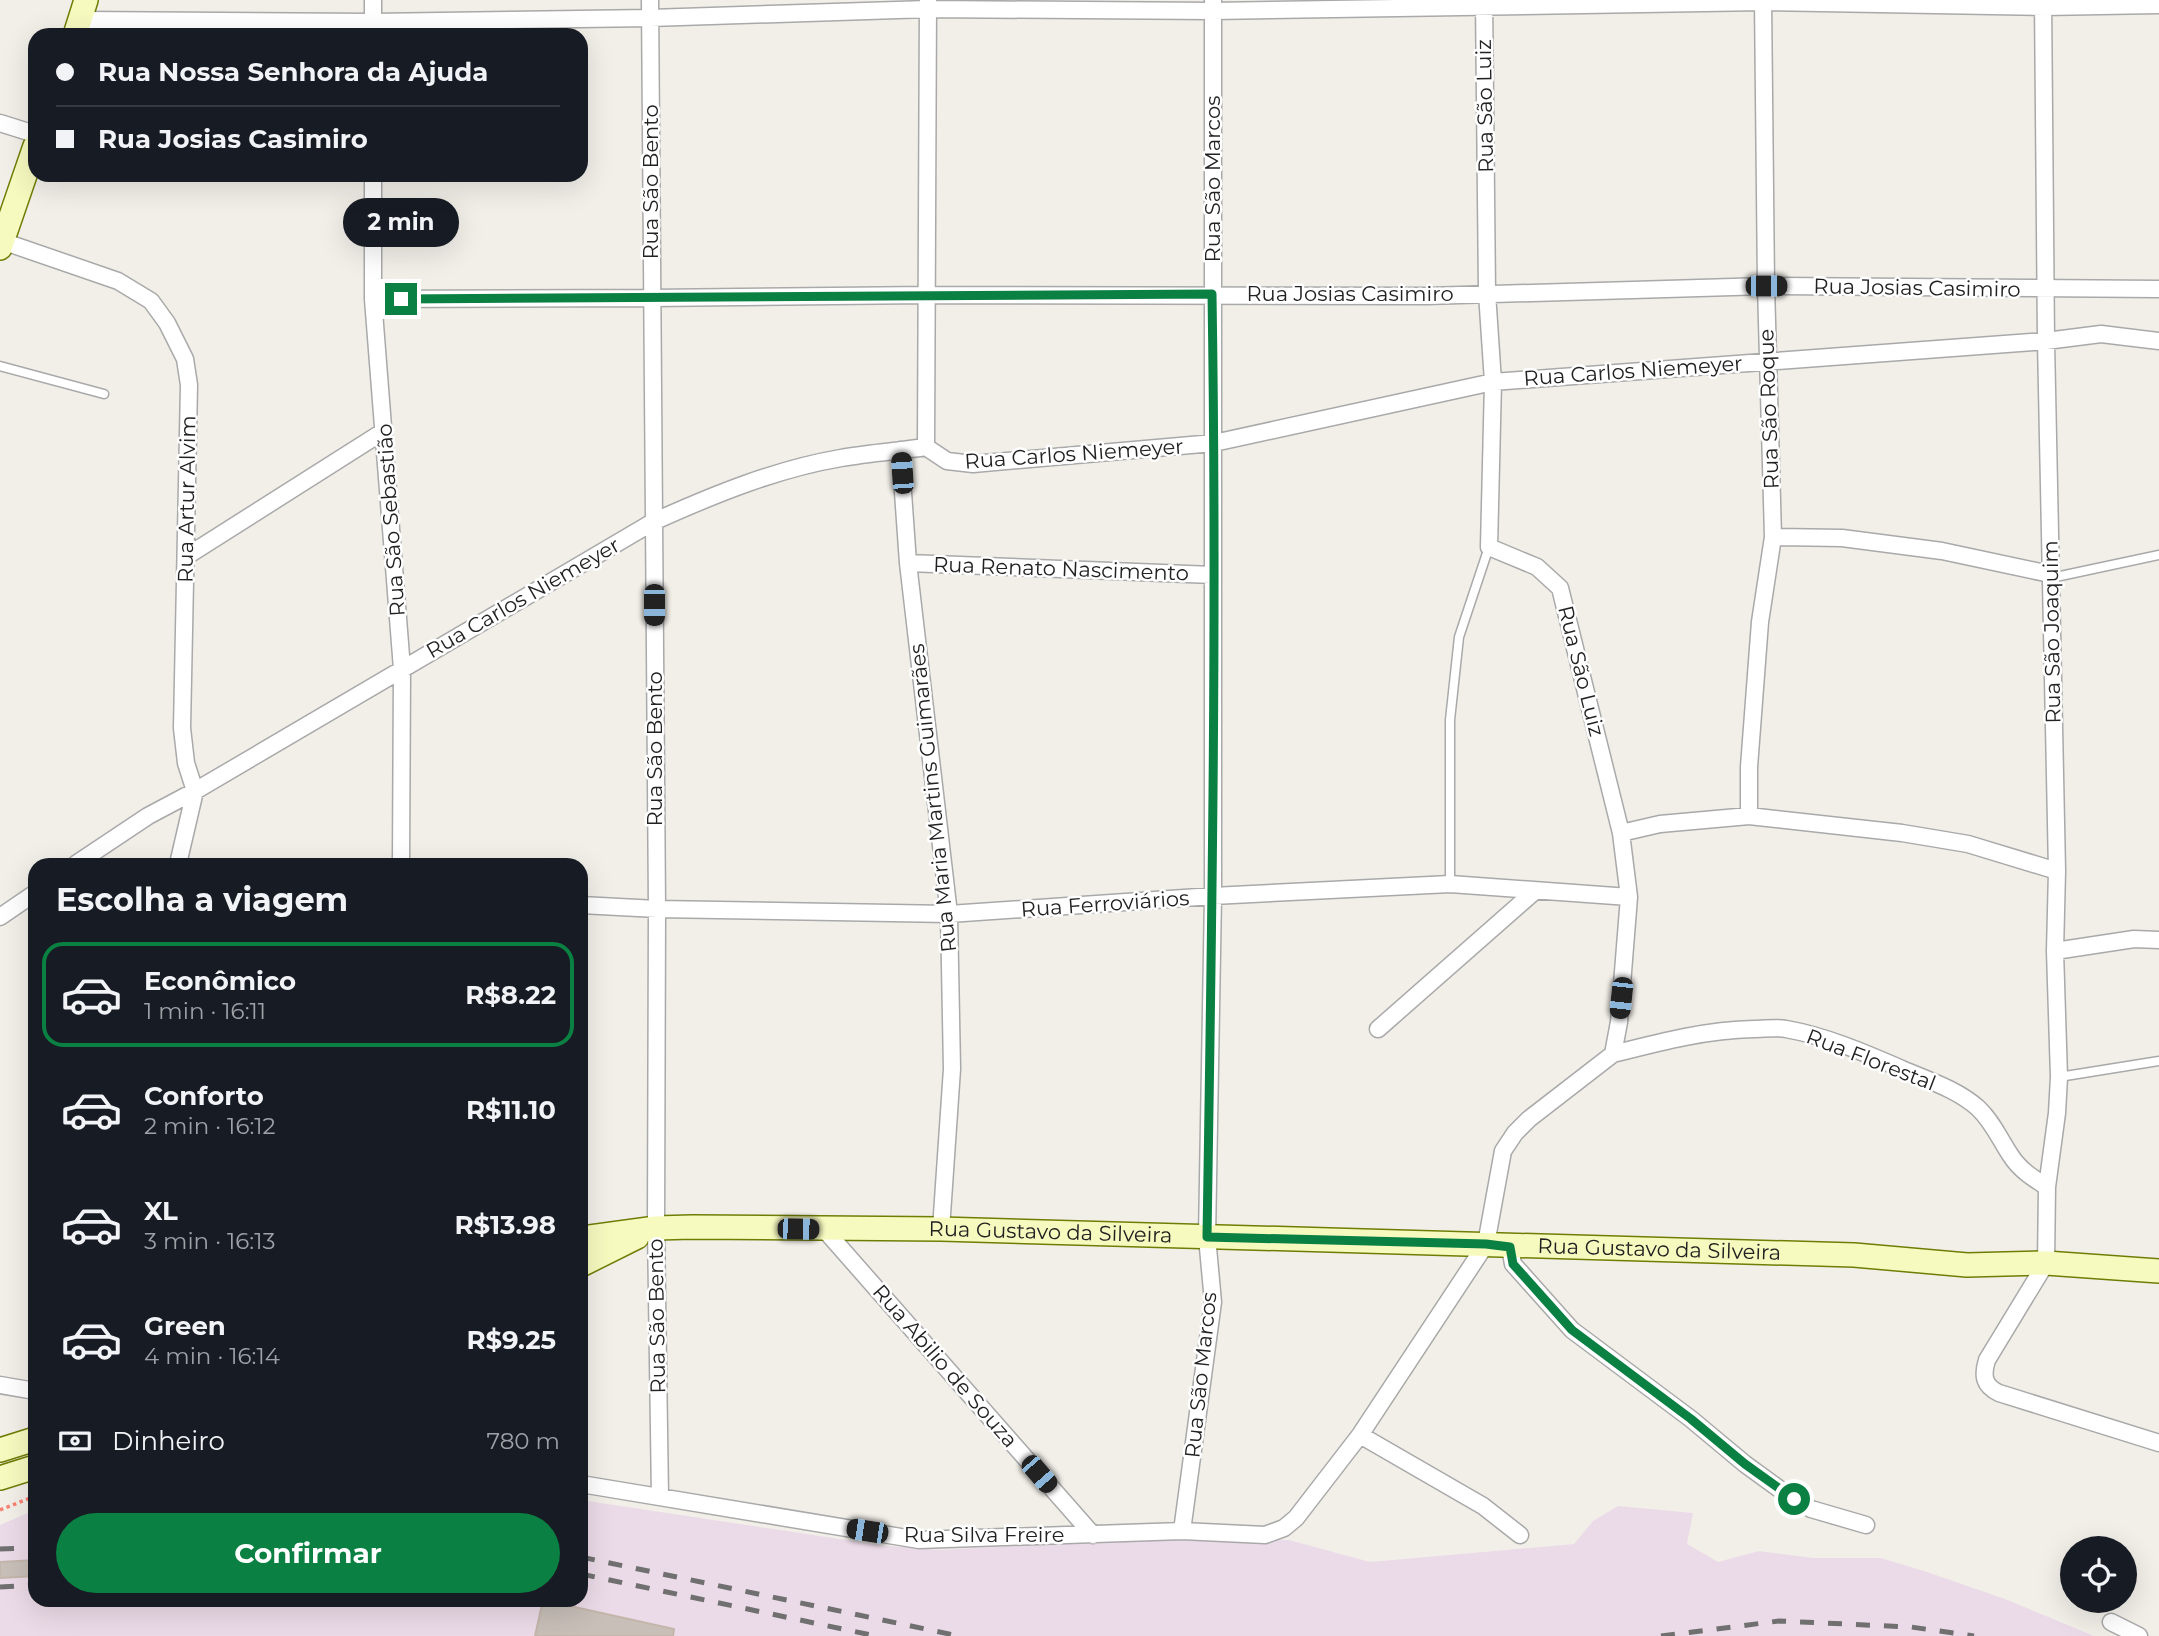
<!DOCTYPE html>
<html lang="pt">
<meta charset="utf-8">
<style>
body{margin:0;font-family:Montserrat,sans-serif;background:#242831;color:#f1f3f6;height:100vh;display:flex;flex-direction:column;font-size:26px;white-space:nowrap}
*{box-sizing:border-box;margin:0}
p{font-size:23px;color:#9ea1a6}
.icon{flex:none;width:38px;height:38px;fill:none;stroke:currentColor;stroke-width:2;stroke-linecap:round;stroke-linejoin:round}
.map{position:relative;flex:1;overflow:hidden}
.sheet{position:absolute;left:28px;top:858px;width:560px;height:749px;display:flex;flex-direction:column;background:#171b24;border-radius:21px;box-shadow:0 7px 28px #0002}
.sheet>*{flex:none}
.guide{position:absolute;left:28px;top:28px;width:560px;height:154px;border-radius:21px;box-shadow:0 7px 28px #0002;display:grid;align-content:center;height:154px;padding:0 28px;background:#171b24}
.tools{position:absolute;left:2060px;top:1536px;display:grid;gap:14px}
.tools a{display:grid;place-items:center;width:77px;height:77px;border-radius:50%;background:#171b24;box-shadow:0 7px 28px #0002;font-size:35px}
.end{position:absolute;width:32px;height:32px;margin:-16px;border:9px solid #0b8043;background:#fff;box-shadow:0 0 0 4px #fff}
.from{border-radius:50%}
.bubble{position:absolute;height:49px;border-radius:24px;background:#171b24;box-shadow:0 7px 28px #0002;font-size:23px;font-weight:700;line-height:49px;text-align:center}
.car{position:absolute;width:21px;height:42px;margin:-21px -10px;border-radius:9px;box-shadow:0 0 5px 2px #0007;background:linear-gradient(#222 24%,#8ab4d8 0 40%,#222 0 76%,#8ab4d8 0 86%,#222 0)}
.guide b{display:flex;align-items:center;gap:24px;height:66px;font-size:26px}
.guide b+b{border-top:2px solid #363941}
.guide i{width:18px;height:18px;background:#f1f3f6}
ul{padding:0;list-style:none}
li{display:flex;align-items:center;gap:21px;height:105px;margin:0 14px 10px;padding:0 14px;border:4px solid transparent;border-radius:21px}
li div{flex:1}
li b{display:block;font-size:26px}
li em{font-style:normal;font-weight:700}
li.on{border-color:#0b8043}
li>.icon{width:63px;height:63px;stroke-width:1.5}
h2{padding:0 28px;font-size:32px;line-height:84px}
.pay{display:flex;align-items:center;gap:18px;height:77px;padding:0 28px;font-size:26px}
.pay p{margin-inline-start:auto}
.primary-button{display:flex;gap:14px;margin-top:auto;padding:14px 28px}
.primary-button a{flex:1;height:80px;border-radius:42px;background:#0b8043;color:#fff;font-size:28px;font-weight:700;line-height:80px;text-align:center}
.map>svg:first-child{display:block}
</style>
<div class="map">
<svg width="2159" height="1636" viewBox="0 0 2159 1636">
<rect width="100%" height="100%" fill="#f2efe9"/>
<path fill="#ebdbe8" d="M581 1500 879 1545 940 1550 1152 1538 1289 1540 1370 1562 1574 1544 1593 1521 1618 1506 1693 1513 1687 1544 1718 1562 1759 1551 1813 1558H1881L1924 1571 2005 1599 2094 1636H0V1525L35 1510V1600H581Z"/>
<path fill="#c7bfb8" stroke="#c4b6ab" stroke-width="2" d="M35 1560V1576L0 1578V1562Z
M543 1600 674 1629 673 1636H535Z"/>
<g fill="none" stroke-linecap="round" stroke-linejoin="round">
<defs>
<path id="lane" d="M0 366 104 394
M2051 578 2159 555
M1450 884V720L1459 637 1489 547
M2059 1077 2159 1061"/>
<path id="street" d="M373 0V35
M650 0 657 909 656 1228 660 1497
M2043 0 2046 341 2057 871 2055 951 2059 1077 2057 1113 2047 1187 2046 1263 1987 1360C1982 1376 1984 1386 1999 1393L2159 1443
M80 20 373 22 650 18 928 9 1213 11 1763 2 2043 7 2159 5
M0 123 35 134
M373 175V299L402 669 401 864
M2 241 118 281 151 301 167 323 185 359 189 385 182 728 186 763 195 791 178 864
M373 299 652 298 928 295 1427 296 1766 286 2159 289
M926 447 928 0
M900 450 908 563 949 914 952 1069 941 1229
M1773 537 1842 538 1942 551 2050 574
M187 556 384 431
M908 563 1213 575
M1749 816V767L1760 622 1773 537 1766 286 1763 0
M1621 833 1660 824 1749 816 1902 833 1968 844 2057 871
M76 864 148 816 195 791 653 522C713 495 776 469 841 458 869 453 898 451 926 447L947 461 973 464 1214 443 1493 382 2046 341 2101 334 2159 341
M581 905 657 909 949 914 1213 896 1450 884 1629 897
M0 917 35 893
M2055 951 2134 939 2159 940
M1378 1029 1535 891
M1613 1054C1660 1042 1705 1030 1754 1029 1764 1029 1776 1027 1786 1029 1826 1036 1865 1053 1902 1069 1927 1080 1957 1089 1978 1108 1993 1122 2000 1140 2011 1156 2020 1170 2033 1178 2047 1187
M824 1229 1093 1535
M1510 1247 1513 1264 1572 1330 1691 1419 1745 1464 1778 1488 1811 1509 1866 1525
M0 1385 35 1391
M1360 1435 1483 1506 1520 1535
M581 1484 919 1540 1182 1531 1265 1535 1284 1528 1296 1518 1360 1435 1486 1244 1503 1151 1515 1133 1529 1119 1613 1054 1619 1022 1629 897 1621 833 1560 588 1537 567 1489 547 1493 382 1487 293 1484 0
M1182 1531 1213 1302 1207 1237 1213 896V0
M2111 1622 2139 1636"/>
<g id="secondary">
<path d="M75 35 86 0"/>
<path d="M0 248 35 146"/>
<path id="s1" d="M581 1241 590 1237 656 1228 692 1227 941 1229 1854 1255 1967 1265 2046 1263 2159 1271"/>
<path d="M581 1265 637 1237"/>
<path d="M0 1450 35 1439"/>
<path d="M0 1478 35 1467"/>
</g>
</defs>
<use href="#lane" stroke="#a9a9a9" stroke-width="11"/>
<use href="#street" stroke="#a9a9a9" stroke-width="19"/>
<use href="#secondary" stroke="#707d05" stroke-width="26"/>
<path stroke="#fa8072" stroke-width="3.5" stroke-dasharray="3.5 3.5" stroke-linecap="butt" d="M0 1510 35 1496"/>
<use href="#lane" stroke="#fff" stroke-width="8"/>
<use href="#street" stroke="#fff" stroke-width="16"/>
<use href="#secondary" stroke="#f7fabf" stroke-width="23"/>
<path stroke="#707070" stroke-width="5" stroke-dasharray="14 14" stroke-linecap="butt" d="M0 1549 35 1548
M581 1557 959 1636
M581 1574 876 1636
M0 1587 35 1585
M1661 1636 1779 1621 1911 1627 1974 1636"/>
</g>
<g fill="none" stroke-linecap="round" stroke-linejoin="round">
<path stroke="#0b8043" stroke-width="9" d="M401 299 1212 294C1217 608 1212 922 1207 1237L1486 1244 1510 1247 1513 1264 1572 1330 1691 1419 1745 1464 1794 1499"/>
</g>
<g text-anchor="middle" stroke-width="5" stroke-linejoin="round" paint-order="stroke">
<g font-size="21" fill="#222" stroke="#fff">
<text transform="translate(1485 106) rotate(-91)" y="7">Rua São Luiz</text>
<text transform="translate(1213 179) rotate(-90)" y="7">Rua São Marcos</text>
<text transform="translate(651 182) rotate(-90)" y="7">Rua São Bento</text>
<text transform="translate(1917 288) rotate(1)" y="7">Rua Josias Casimiro</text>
<text x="1350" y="301">Rua Josias Casimiro</text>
<text transform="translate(1633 371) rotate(-4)" y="7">Rua Carlos Niemeyer</text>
<text transform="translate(1769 409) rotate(-92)" y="7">Rua São Roque</text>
<text transform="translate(1074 454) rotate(-4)" y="7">Rua Carlos Niemeyer</text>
<text transform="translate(187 499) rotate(-89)" y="7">Rua Artur Alvim</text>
<text transform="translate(391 520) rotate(-94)" y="7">Rua São Sebastião</text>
<text transform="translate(1061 569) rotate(2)" y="7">Rua Renato Nascimento</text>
<text transform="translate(523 598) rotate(-30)" y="7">Rua Carlos Niemeyer</text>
<text transform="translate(2052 632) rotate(-91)" y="7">Rua São Joaquim</text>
<text transform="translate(1581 671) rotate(76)" y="7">Rua São Luiz</text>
<text transform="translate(655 749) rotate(-90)" y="7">Rua São Bento</text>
<text transform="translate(933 798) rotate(-96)" y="7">Rua Maria Martins Guimarães</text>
<text transform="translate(1105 904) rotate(-4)" y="7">Rua Ferroviários</text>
<text transform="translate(1871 1060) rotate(21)" y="7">Rua Florestal</text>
<text dy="7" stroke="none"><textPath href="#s1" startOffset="471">Rua Gustavo da Silveira</textPath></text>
<text dy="7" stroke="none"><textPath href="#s1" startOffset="1080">Rua Gustavo da Silveira</textPath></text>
<text transform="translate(657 1316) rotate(-91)" y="7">Rua São Bento</text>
<text transform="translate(945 1366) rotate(49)" y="7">Rua Abilio de Souza</text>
<text transform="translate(1201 1375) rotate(-84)" y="7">Rua São Marcos</text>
<text x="984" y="1542">Rua Silva Freire</text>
</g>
</g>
</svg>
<div class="tools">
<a><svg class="icon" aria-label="locate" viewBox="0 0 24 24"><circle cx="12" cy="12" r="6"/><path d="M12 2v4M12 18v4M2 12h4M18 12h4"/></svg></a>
</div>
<i class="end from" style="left:1794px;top:1499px"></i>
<i class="end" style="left:401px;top:299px"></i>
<div class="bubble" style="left:343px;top:198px;width:116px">2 min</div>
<i class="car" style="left:1766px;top:286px;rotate:90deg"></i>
<i class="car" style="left:902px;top:473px;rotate:356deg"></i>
<i class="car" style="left:654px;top:605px;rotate:180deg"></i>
<i class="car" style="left:1621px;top:998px;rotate:186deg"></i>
<i class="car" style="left:798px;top:1229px;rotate:91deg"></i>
<i class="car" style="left:1039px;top:1474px;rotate:139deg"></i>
<i class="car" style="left:867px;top:1531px;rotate:279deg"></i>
<div class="guide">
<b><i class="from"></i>Rua Nossa Senhora da Ajuda</b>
<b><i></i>Rua Josias Casimiro</b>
</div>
<section class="sheet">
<h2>Escolha a viagem</h2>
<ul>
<li class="on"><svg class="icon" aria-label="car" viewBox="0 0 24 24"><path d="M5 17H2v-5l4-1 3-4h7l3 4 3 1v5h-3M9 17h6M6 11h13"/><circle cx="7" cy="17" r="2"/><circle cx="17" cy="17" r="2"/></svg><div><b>Econômico</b><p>1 min · 16:11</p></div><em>R$8.22</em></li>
<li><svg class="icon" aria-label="car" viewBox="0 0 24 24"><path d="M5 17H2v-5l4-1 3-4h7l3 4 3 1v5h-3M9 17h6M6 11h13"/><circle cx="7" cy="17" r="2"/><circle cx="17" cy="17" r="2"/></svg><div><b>Conforto</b><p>2 min · 16:12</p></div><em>R$11.10</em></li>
<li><svg class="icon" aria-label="car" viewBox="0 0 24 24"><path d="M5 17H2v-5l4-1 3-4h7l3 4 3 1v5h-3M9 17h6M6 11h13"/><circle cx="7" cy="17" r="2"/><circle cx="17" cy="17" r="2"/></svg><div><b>XL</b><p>3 min · 16:13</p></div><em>R$13.98</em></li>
<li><svg class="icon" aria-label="car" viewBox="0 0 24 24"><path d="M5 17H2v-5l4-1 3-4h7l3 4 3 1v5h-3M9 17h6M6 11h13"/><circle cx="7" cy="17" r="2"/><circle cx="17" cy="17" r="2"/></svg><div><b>Green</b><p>4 min · 16:14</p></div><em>R$9.25</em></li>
</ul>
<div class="pay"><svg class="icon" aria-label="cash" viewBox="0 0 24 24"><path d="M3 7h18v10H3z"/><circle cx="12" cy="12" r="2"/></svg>Dinheiro<p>780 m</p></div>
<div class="primary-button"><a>Confirmar</a></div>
</section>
</div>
